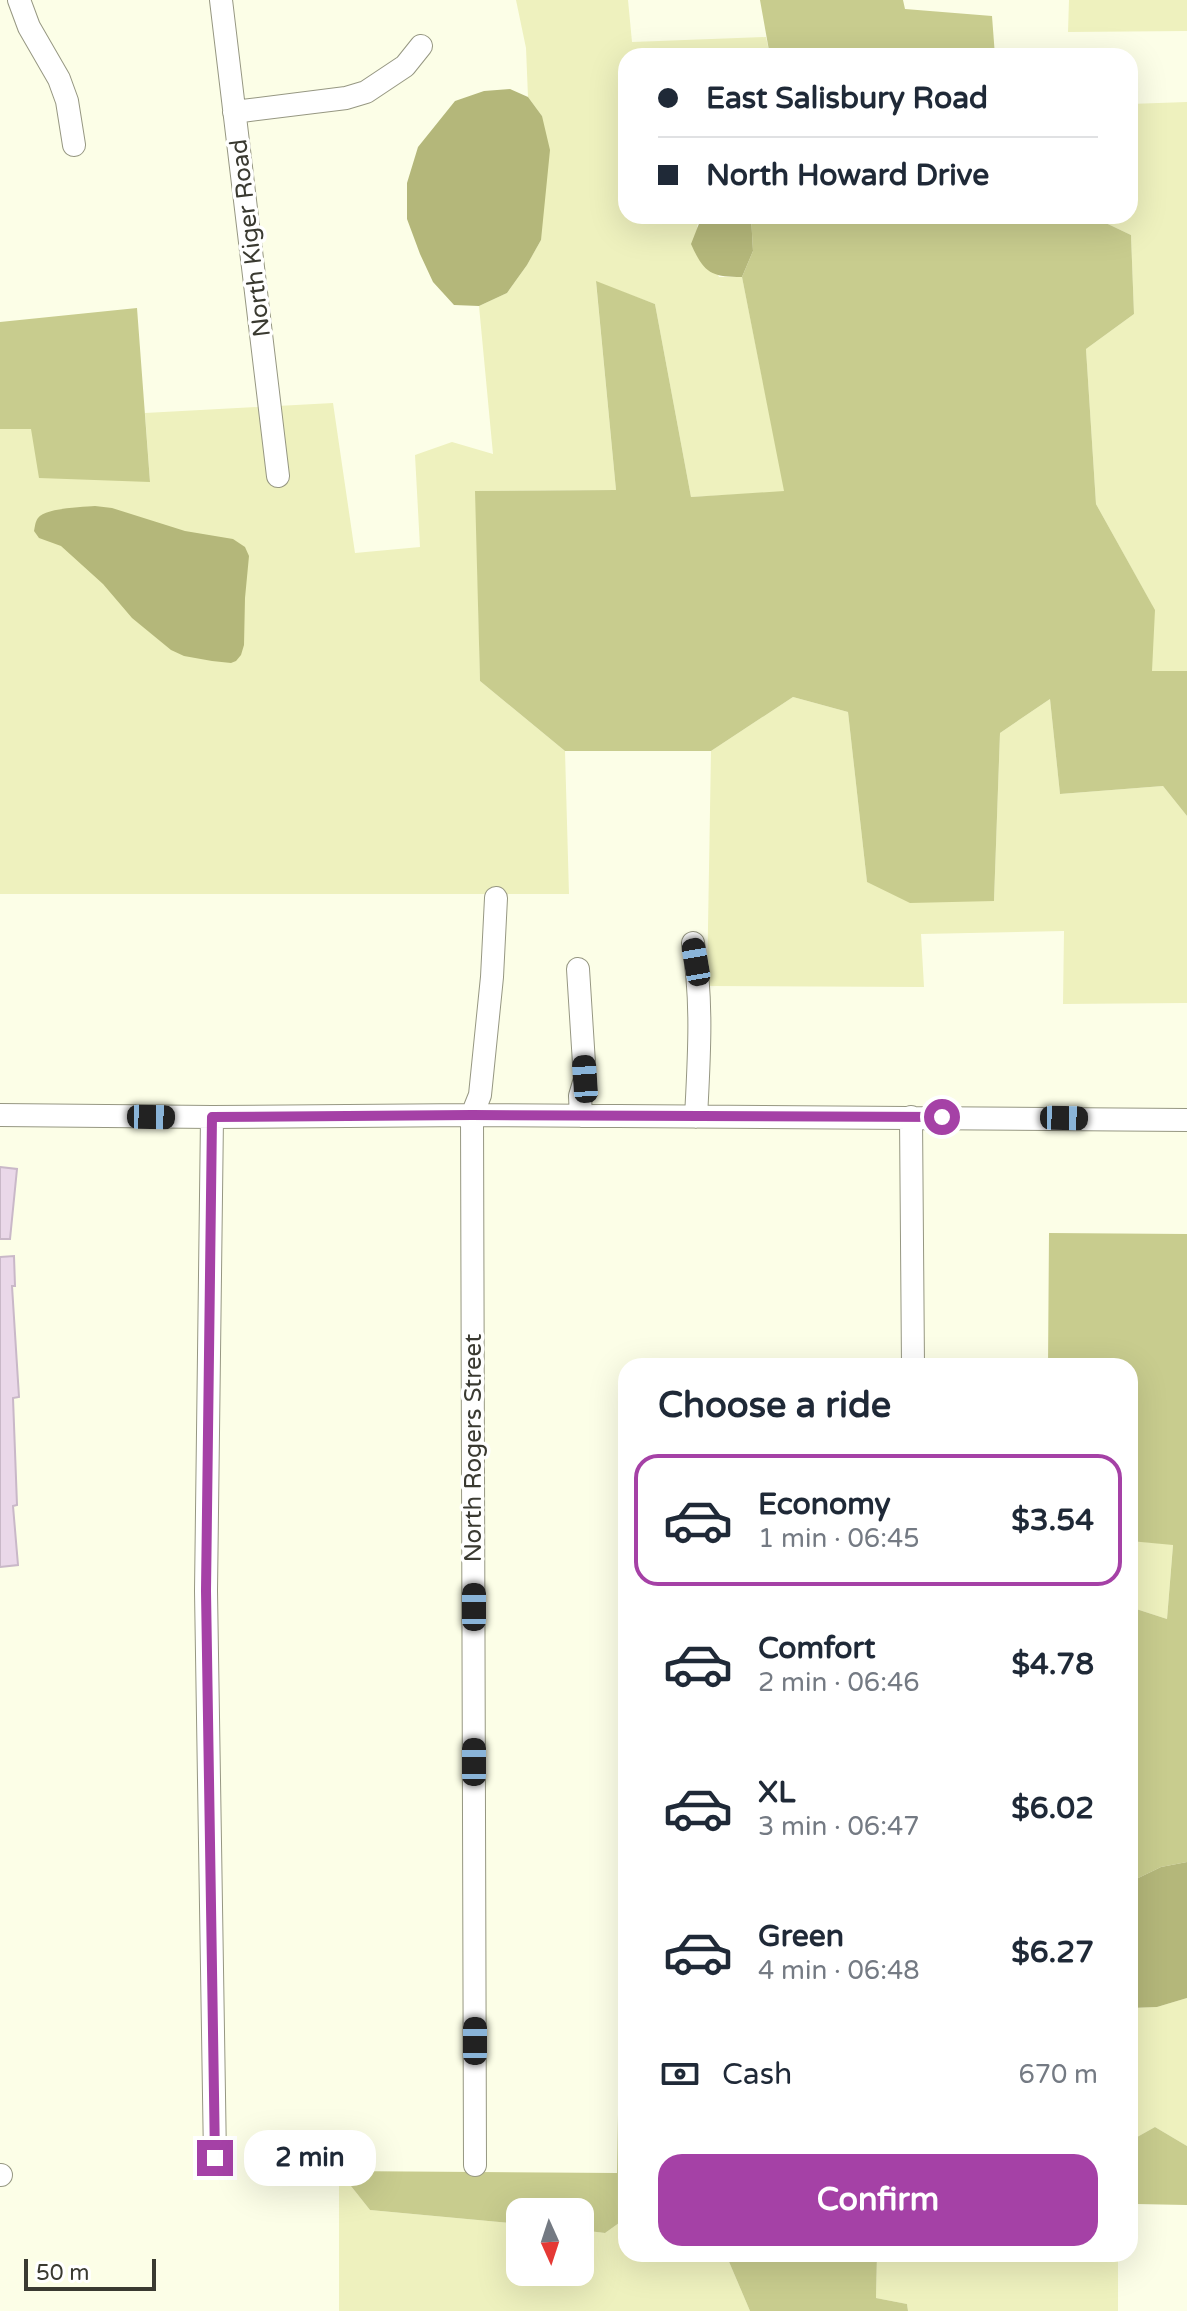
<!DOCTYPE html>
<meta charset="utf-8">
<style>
body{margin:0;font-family:"Varela Round",sans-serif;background:#f6f6f7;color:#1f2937;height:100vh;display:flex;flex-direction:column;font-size:30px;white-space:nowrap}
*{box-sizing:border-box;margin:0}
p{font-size:26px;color:#747a83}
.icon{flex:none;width:44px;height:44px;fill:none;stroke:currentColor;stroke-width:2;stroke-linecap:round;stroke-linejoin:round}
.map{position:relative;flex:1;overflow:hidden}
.details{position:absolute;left:618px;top:1358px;width:520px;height:904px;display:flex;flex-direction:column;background:#fff;border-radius:24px;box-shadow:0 8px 32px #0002}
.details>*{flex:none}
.top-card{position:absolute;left:618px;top:48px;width:520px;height:176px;border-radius:24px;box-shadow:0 8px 32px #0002;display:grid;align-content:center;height:176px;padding:0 40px;background:#fff}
.needle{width:52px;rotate:177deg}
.controls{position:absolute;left:506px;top:2198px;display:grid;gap:16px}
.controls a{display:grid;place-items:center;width:88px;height:88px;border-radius:16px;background:#fff;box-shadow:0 8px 32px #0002;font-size:40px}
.scale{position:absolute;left:24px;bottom:20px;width:132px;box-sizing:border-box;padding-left:8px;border:4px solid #3a3a31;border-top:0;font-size:22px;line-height:28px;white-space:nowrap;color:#3a3a31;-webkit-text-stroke:6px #fff;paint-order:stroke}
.end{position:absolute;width:36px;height:36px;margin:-18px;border:10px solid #a541a6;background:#fff;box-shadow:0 0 0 4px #fff}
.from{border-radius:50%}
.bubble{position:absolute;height:56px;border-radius:24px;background:#fff;box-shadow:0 8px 32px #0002;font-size:26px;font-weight:800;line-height:56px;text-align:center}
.car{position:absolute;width:24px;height:48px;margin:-24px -12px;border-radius:10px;box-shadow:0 0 6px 2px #0007;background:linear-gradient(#222 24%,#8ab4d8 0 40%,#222 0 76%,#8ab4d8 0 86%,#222 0)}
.top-card b{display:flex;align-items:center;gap:28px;height:76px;font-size:30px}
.top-card b+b{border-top:2px solid #e0e1e3}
.top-card i{width:20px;height:20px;background:#1f2937}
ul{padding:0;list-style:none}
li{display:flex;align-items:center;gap:24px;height:132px;margin:0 16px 12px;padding:0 24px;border:4px solid transparent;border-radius:24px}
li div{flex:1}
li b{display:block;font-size:30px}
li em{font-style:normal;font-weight:800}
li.active{border-color:#a541a6}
li>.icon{width:72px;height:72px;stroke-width:1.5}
h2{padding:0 40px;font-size:36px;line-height:96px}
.pay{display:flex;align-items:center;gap:20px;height:88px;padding:0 40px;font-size:30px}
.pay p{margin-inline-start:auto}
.button{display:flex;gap:16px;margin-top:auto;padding:16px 40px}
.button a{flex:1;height:92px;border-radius:24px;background:#a541a6;color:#fff;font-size:32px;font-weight:800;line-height:92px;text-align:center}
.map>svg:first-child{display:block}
</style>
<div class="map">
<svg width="1187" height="2311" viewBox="0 0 1187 2311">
<rect width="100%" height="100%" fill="#fcfee7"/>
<path fill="#eef1be" d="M516 0H628L632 42 766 37 770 56H626V216H702L697 226 719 277H742L785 492 691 497 655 304 596 282 616 490 476 491 480 681 565 751 569 894H0V429L31 428 150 482 145 413 333 403 355 553 420 547 415 455 452 442 493 454 479 306 507 293 527 265 541 240 542 116 528 97 526 48Z
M1069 0H1187V31L1068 32Z
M1187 102V671H1152V605L1096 504 1086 349 1134 314 1131 235 1091 216H1130V104Z
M793 697 848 712 867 882 994 901 1000 733 1050 699 1060 794 1163 786 1187 816V1003L1063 1004 1064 931 921 934 924 987 707 986 711 751Z
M1130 1541 1173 1544 1167 1619 1130 1607Z
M1187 1998V2146L1155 2127 1130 2141V2008L1157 2007Z
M339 2171 370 2210 520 2224V2272H580V2230L605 2233 626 2218V2254H723L727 2257 750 2311H339Z
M877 2254H1118V2311H908L907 2304 876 2298Z"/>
<path fill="#c8cc8e" d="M760 0H903L905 9 992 16 995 56H770Z
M751 216H1091L1131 235 1134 314 1086 349 1096 504 1155 610 1152 671H1187V816L1163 786 1060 794 1050 699 1000 733 994 901 910 903 867 882 848 712 793 697 711 751H565L480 681 475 491 616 490 596 281 655 304 691 497 784 491 742 277 753 251Z
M137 308 150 482 39 478 31 429H0V322Z
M1049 1233 1187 1234V1862L1161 1867 1130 1882V1607L1167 1619 1173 1545 1130 1541V1366H1048Z
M620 1997H626V2218L605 2233 580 2230V2212H520V2224L370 2210 339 2171 617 2173Z
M1155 2127 1187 2146V2205L1136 2204 1130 2213V2141Z
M723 2254H877L876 2298 907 2304 908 2311H750L727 2257Z"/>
<path fill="#b4b77a" d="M510 89 528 97 542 116 550 150 541 240 527 265 507 293 479 306 454 305 433 282 420 254 407 219V183L418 147 455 101 484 91Z
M702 216H751L753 251 742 277C711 277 704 273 691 244Z
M95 506 112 508 185 531 233 539 245 547 249 556 245 598 244 645 241 655 236 661 231 663 212 661 184 656 171 650 132 618 103 584 61 546 39 538 34 531C35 527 35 522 38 518 45 508 82 507 95 506Z
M1187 1862V1998L1157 2007 1130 2008V1882L1161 1867Z"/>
<path fill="#ead8e9" stroke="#c9b8c8" stroke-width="2" d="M0 1167 17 1169 10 1239H0Z
M14 1256 15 1286H12L19 1397 13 1398 17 1505 13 1506 18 1565 0 1567V1257Z"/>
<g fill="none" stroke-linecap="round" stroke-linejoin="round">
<defs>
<path id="minor" d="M19 0 29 27 59 79 67 101 74 145
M221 0 278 476
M234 112 346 98 366 92 405 66 421 46
M693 943C703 1000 699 1059 696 1117
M578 969 585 1079 580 1096 581 1116
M0 1115 212 1117 472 1115 1187 1120
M212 1117 206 1591 215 2158
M911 1117 913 1366
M475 2165 472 1115 480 1095 492 977 496 898
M0 2175H1"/>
</defs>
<use href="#minor" stroke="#969782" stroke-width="24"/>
<use href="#minor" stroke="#fff" stroke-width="22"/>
</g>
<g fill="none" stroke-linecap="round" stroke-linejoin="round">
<path stroke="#a541a6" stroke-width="10" d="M215 2158 206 1591 212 1117 472 1115 942 1117"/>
</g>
<g text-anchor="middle" stroke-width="7" stroke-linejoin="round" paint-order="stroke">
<g font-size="24" fill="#3a3a31" stroke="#fff">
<text transform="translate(250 238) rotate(-97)" y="8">North Kiger Road</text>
<text transform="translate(473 1448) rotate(-90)" y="8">North Rogers Street</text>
</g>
</g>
</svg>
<div class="controls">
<a><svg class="needle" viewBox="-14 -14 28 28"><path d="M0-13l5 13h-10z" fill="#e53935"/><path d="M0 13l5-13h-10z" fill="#747a83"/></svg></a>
</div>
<div class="scale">50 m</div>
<i class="end from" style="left:942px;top:1117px"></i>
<i class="end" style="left:215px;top:2158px"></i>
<div class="bubble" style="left:244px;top:2130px;width:132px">2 min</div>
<i class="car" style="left:696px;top:962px;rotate:350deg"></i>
<i class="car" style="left:585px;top:1079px;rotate:356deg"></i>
<i class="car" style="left:151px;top:1117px;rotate:91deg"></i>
<i class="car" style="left:1064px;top:1118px;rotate:91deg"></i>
<i class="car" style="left:474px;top:1607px;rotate:0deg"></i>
<i class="car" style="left:474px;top:1762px;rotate:0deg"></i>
<i class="car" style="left:475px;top:2041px;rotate:0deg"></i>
<div class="top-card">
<b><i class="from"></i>East Salisbury Road</b>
<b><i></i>North Howard Drive</b>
</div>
<section class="details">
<h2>Choose a ride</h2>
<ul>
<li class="active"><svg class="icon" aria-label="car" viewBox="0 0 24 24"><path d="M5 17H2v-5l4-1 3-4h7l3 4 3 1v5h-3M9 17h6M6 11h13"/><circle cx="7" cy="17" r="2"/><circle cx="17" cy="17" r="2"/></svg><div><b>Economy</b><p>1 min · 06:45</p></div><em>$3.54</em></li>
<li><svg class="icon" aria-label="car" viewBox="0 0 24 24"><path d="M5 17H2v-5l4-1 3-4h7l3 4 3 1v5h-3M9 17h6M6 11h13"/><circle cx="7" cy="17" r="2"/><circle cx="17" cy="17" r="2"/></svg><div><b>Comfort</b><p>2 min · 06:46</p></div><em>$4.78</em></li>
<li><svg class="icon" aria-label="car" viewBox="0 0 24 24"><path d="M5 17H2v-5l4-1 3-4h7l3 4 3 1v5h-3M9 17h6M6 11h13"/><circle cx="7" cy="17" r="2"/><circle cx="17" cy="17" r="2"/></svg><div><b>XL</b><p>3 min · 06:47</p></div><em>$6.02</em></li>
<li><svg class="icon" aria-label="car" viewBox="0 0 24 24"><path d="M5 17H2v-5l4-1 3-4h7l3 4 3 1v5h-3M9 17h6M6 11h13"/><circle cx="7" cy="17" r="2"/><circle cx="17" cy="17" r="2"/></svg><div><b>Green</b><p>4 min · 06:48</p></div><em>$6.27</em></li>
</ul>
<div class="pay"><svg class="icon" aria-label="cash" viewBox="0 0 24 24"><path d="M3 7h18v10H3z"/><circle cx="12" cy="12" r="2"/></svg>Cash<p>670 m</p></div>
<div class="button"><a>Confirm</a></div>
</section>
</div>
